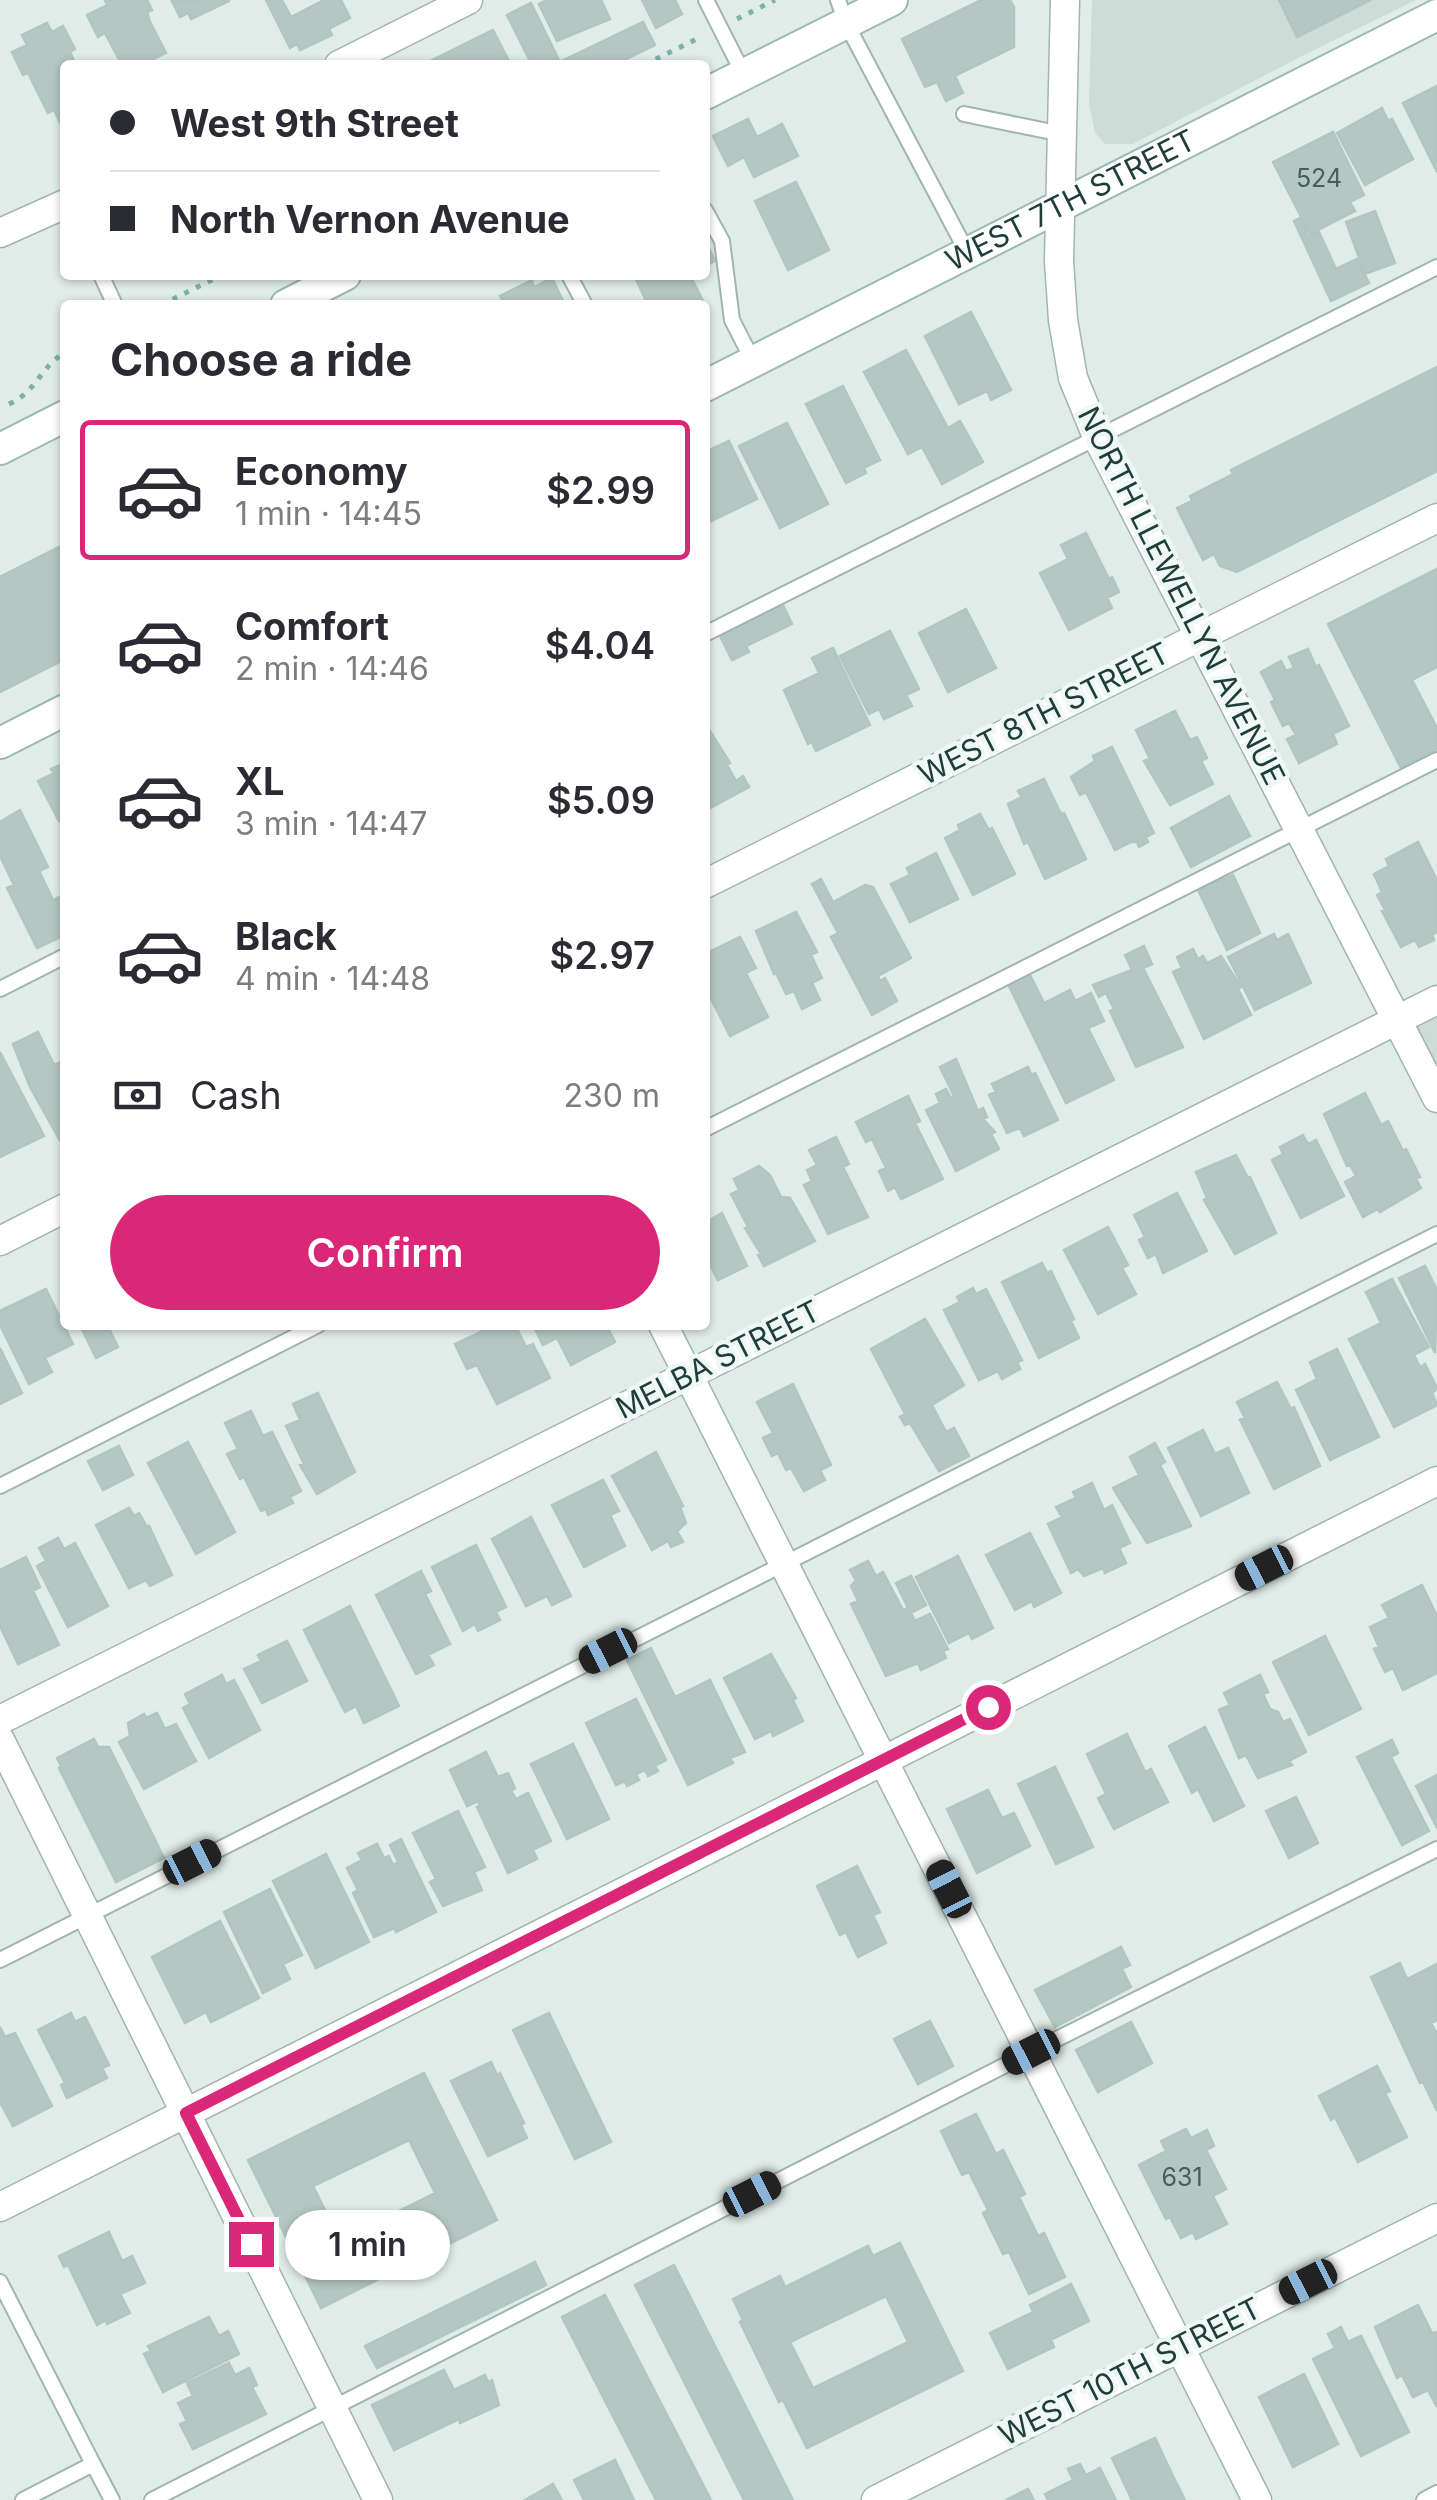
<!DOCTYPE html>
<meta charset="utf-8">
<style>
body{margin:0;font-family:Inter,sans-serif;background:#f7f7f7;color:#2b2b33;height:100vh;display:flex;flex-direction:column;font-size:38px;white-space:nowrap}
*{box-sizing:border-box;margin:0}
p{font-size:32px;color:#7c7c81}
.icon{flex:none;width:55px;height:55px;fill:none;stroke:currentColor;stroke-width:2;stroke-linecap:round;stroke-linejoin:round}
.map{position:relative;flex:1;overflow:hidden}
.panel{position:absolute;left:60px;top:300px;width:650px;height:1030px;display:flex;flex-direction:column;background:#fff;border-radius:10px;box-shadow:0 2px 8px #0004}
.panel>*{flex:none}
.top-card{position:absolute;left:60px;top:60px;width:650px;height:220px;border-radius:10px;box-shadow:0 2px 8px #0004;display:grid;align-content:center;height:220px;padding:0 50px;background:#fff}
.end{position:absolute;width:45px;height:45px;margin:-22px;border:12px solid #db2777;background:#fff;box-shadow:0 0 0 5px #fff}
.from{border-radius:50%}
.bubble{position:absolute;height:70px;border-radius:35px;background:#fff;box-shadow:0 2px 8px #0004;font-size:32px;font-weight:600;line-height:70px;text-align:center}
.car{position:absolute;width:30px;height:60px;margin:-30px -15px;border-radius:12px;box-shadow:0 0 8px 2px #0007;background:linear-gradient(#222 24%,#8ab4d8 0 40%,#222 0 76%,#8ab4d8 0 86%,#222 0)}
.top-card b{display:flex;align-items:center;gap:35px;height:95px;font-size:38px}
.top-card b+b{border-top:2px solid #e1e1e2}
.top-card i{width:25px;height:25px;background:#2b2b33}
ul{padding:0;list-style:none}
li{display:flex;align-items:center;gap:30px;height:140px;margin:0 20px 15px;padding:0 30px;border:5px solid transparent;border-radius:10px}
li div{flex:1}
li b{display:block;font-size:38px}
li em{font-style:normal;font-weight:600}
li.on{border-color:#db2777}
li>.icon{width:90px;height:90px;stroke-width:1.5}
h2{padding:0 50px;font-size:45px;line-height:120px}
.pay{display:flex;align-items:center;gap:25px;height:110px;padding:0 50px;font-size:38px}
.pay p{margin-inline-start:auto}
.action{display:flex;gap:20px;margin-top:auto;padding:20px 50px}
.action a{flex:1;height:115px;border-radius:60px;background:#db2777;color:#fff;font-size:40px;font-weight:600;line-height:115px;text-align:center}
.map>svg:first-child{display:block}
</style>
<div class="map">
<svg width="1437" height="2500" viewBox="0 0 1437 2500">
<rect width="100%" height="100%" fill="#e0ece8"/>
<path fill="#cedcd8" d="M1092 0H1416L1300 57 1133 144H1105L1095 133 1089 104Z
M1437 1001V1098L1397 1021Z"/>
<path fill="#b5c7c2" stroke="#b2c6c1" stroke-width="2.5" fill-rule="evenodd" d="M105 0H147L152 10 147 12 150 22 166 53 141 65H122L105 33 98 37 87 15 107 5Z
M266 0H282L291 17 324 0H341L350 18 329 29 332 35 300 50 297 44 290 48Z
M547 0H601L610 19 557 41 539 4Z
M642 0H675L682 14 656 28Z
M981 0H1010L1014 7V47L955 76 963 93 946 101 937 82 925 87 902 39Z
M1279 0H1371L1297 37Z
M172 1 229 0V1L191 19 188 13 180 17Z
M531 3 560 62 643 22 655 45 614 65H532L507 15Z
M47 23 52 32 63 26 75 49 70 52 76 65H65L64 131 54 110 48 113 28 73 23 75 12 52 27 45 22 35Z
M493 30 511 65H422Z
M1437 86V172L1403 103Z
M1382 108 1388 121 1392 119 1413 159 1365 185 1337 133Z
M748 119 757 137 782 124 798 156 754 177 744 157 728 166 713 136Z
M1333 132 1364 195 1350 202 1355 211 1310 234 1273 162Z
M796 182 829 250 788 270 755 201Z
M1375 211 1395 263 1365 274 1346 222Z
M1300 218 1308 237 1319 232 1336 269 1357 259 1369 283 1331 301 1294 221Z
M705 240 715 261 705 266Z
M634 275H690L705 305H648Z
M552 278 565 305H494L503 301 500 296 532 280 534 287Z
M971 312 1011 390 991 400 987 391 959 404 925 336Z
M906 350 948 428 960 421 983 462 942 484 922 447 908 454 864 372Z
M1437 367V471L1237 572 1220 566 1214 554 1203 560 1177 508 1192 501 1190 496 1233 474 1231 470Z
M843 386 880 460 864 468 866 473 846 483 806 404Z
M787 423 828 504 780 528 739 446Z
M729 441 757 499 705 524V452Z
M1086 533 1109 579 1112 577 1119 592 1107 598 1112 608 1069 630 1040 573 1068 559 1061 545Z
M59 547 65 559V659L0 692V577Z
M1437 569V667L1412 680 1437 728V749L1401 768 1328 624Z
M782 603 792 624 746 646 749 652 732 660 719 634Z
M966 609 996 668 948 692 919 633Z
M890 631 919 689 906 695 912 706 884 719 879 709 869 714 840 656Z
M833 648 870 725 816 751 812 742 808 744 784 690 819 673 812 658Z
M1308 649 1316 667 1319 665 1349 726 1333 734 1337 744 1299 763 1287 739 1296 735 1289 723 1283 726 1271 702 1275 700 1261 672 1281 661 1286 671 1294 668 1289 657Z
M1175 711 1190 740 1197 737 1207 758 1201 761 1213 784 1170 805 1144 761 1150 759 1136 730Z
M705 723 730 763 727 765 736 781 743 776 749 787 705 811Z
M1112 747 1154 833 1146 837 1148 842 1139 847 1137 842H1131L1115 850 1086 792 1080 795 1071 777 1095 761 1093 756Z
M65 763V818L59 821 38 781 54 773 51 769Z
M1044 779 1061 814 1064 813 1086 859 1045 879 1028 842 1024 844 1008 804 1022 797 1018 791Z
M1229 796 1250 836 1191 867 1171 828Z
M20 810 48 867 39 871 53 900 65 894V935L37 948 7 888 14 885 0 856V822Z
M980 814 989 830 992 828 1015 874 973 895 945 838 960 830 958 825Z
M1418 842 1437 880V932L1432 935 1434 940 1419 947 1415 940 1401 947 1382 911 1385 910 1377 895 1382 892 1374 874 1389 866 1386 859Z
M936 853 958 899 910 922 891 884 910 875 907 868Z
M1233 875 1260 933 1227 950 1198 890Z
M821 879 833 902 865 885 873 887 911 958 878 976 880 981 885 978 897 1001 872 1015 831 937 838 933 812 884Z
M796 912 817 952 811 955 822 978 812 983 820 1000 802 1009 794 991 786 994 776 973 774 974 756 931Z
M1274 934 1277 940 1288 934 1311 983 1255 1010 1228 957Z
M740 937 756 968 746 973 768 1017 730 1036 705 987V954Z
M1144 946 1152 964 1143 968 1183 1047 1136 1067 1110 1011 1114 1009 1106 993 1099 997 1093 985 1132 970 1125 955Z
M1193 949 1198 959 1203 956 1207 963 1221 956 1241 987 1238 989 1251 1015 1204 1039 1173 972 1182 968 1177 957Z
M1029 973 1044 1003 1070 990 1075 1001 1091 993 1104 1021 1088 1028 1114 1080 1066 1103 1008 984Z
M38 1032 54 1065 65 1060V1143L62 1144 30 1087 13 1044Z
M0 1052 44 1136 0 1157Z
M956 1059 978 1111 983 1108 987 1117 983 1119 995 1132 991 1134 999 1149 956 1171 926 1110 940 1103 936 1094 946 1089 951 1098 954 1096 940 1067Z
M1028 1067 1031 1075 1035 1073 1058 1120 1024 1136 1020 1128 1007 1133 989 1095 996 1092 992 1084Z
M1365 1093 1381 1125 1388 1121 1403 1151 1406 1149 1420 1177 1416 1179 1421 1188 1380 1212 1378 1209 1363 1217 1345 1182 1356 1176 1350 1165 1347 1166 1324 1114Z
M908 1096 920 1121 915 1123 943 1179 901 1199 895 1187 888 1191 879 1171 886 1168 872 1139 866 1142 856 1122Z
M1303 1135 1308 1144 1316 1140 1344 1196 1301 1218 1272 1160 1283 1154 1280 1147Z
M836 1137 849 1164 843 1167 868 1217 828 1234 804 1185 812 1181 807 1170 817 1165 809 1150Z
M1236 1155 1248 1178 1250 1177 1276 1233 1235 1254 1204 1200 1207 1198 1196 1172Z
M759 1166 770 1175 781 1197 790 1198 815 1241 764 1266 758 1255 761 1254 745 1228 748 1227 731 1194 739 1190 734 1179Z
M1177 1193 1207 1251 1163 1273 1156 1254 1148 1258 1139 1240 1145 1237 1134 1215Z
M722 1213 747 1266 718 1280 710 1265 705 1267V1215L708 1221Z
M1108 1227 1128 1265 1122 1268 1136 1294 1098 1314 1064 1250Z
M1042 1263 1047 1273 1051 1271 1074 1319 1071 1321 1079 1338 1039 1358 1002 1282Z
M1425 1266 1437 1290 1435 1353 1399 1278Z
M1392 1279 1429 1347 1414 1355 1420 1367 1425 1364 1437 1388 1432 1393 1437 1405 1394 1427 1349 1339 1381 1323 1366 1292Z
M973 1288 976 1294 986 1289 1022 1360 1017 1362 1020 1369 1002 1379 998 1371 979 1380 944 1310 960 1302 957 1297Z
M46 1289 73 1344 45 1358 52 1372 29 1384 0 1325V1311Z
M925 1319 964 1385 932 1405 946 1432 954 1428 969 1456 939 1471 910 1423 905 1425 900 1417 905 1414 871 1349Z
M80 1325H111L108 1327 118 1347 96 1358Z
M483 1325H515L526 1347 533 1344 550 1378 497 1404 477 1365 467 1369 455 1344 485 1330Z
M533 1325H606L615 1342 571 1365 557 1338 543 1345Z
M0 1348 22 1393 0 1404Z
M1337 1349 1379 1437 1330 1460 1296 1390 1317 1379 1310 1362Z
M1277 1382 1291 1409 1294 1407 1320 1466 1274 1489 1240 1420 1245 1418 1237 1402Z
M793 1384 831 1465 820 1470 825 1480 804 1491 791 1468 786 1470 778 1453 772 1456 763 1438 773 1433 757 1402Z
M318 1393 355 1472 317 1494 300 1465 304 1464 286 1426 300 1420 293 1404Z
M251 1411 263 1436 272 1432 301 1491 290 1497 293 1503 268 1515 266 1509 261 1511 244 1477 240 1479 227 1454 238 1449 225 1423Z
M1203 1430 1215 1454 1228 1448 1249 1493 1201 1516 1168 1448Z
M188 1442 235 1532 196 1554 148 1463Z
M1155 1443 1165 1462 1160 1465 1191 1526 1147 1543 1113 1488 1139 1475 1130 1457Z
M119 1446 133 1475 103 1490 88 1461Z
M656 1452 683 1506 680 1507 686 1523 677 1531 683 1542 671 1547 668 1541 652 1550 612 1476Z
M603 1480 619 1511 610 1515 625 1546 584 1567 552 1505Z
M1092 1483 1104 1510 1112 1505 1130 1543 1119 1548 1126 1563 1105 1573 1103 1568 1084 1576 1078 1569 1071 1573 1048 1524 1062 1517 1056 1507 1076 1498 1073 1492Z
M129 1508 134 1516 139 1513 147 1527 149 1526 172 1575 150 1586 146 1580 129 1588 96 1525Z
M531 1517 571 1596 552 1605 547 1596 526 1606 492 1539Z
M1030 1533 1061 1593 1034 1607 1032 1601 1015 1610 986 1555Z
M58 1538 64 1549 75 1543 108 1606 68 1627 37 1566 46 1561 39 1548Z
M476 1545 506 1607 496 1612 500 1620 478 1631 475 1624 463 1631 432 1567Z
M958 1556 993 1628 972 1639 969 1633 949 1643 916 1577Z
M26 1557 40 1587 33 1591 59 1645 18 1664 0 1626V1570Z
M868 1561 876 1576 883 1572 903 1610 908 1608 896 1583 911 1576 926 1605 911 1613 915 1621 930 1614 948 1649 943 1651 946 1658 921 1670 918 1663 886 1676 851 1604 858 1601 851 1586 856 1580 850 1570Z
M421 1571 431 1591 425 1594 450 1644 428 1655 434 1665 416 1674 376 1595Z
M1422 1585 1437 1616V1673L1403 1690 1393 1668 1385 1672 1374 1649 1379 1647 1370 1627 1389 1618 1382 1605Z
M350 1606 399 1706 364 1723 356 1706 345 1712 304 1630Z
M1325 1636 1361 1709 1309 1735 1273 1662Z
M287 1641 307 1681 262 1703 244 1669 261 1661 258 1655Z
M651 1648 675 1697 710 1680 745 1752 730 1758 733 1763 688 1785 627 1660Z
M771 1654 796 1698 793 1700 803 1721 773 1736 771 1731 755 1739 724 1678Z
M222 1675 226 1684 234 1680 260 1730 209 1758 183 1708 190 1704 185 1694Z
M1260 1675 1268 1692 1263 1694 1270 1709 1278 1712 1283 1722 1290 1719 1306 1752 1289 1761 1292 1765 1258 1778 1246 1755 1239 1758 1219 1710 1230 1705 1224 1693Z
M636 1699 666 1760 655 1766 658 1771 648 1776 645 1770 636 1774 639 1780 627 1786 625 1781 616 1785 586 1723Z
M157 1713 165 1729 176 1724 196 1761 144 1789 119 1742 130 1736 128 1723 144 1714 146 1718Z
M1205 1727 1244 1806 1214 1821 1198 1789 1192 1793 1169 1746Z
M1127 1734 1145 1772 1151 1769 1168 1802 1114 1829 1098 1798 1106 1794 1087 1754Z
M94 1739 98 1747H109L164 1858 116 1882 59 1768 61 1766 57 1758Z
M1392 1740 1398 1753 1391 1757 1429 1831 1402 1845 1357 1757Z
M573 1744 609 1819 567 1839 531 1764Z
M486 1752 498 1777 508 1773 515 1788 511 1791 516 1799 528 1793 551 1841 533 1850 537 1859 508 1873 477 1807 480 1806 478 1801 467 1806 450 1770Z
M1055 1767 1093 1847 1056 1864 1018 1784Z
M1437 1775V1828L1416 1786Z
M988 1790 1002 1818 1014 1813 1030 1846 977 1873 947 1809Z
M1296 1797 1318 1843 1289 1858 1266 1811Z
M458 1811 485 1867 474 1872 482 1890 443 1906 430 1882 436 1879 413 1833Z
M401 1839 436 1912 396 1932 394 1928 374 1937 353 1893 358 1890 347 1868 362 1860 358 1853 377 1844 384 1858 389 1856 393 1865 398 1862 390 1845Z
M326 1854 369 1942 316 1968 273 1881Z
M857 1866 880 1912 873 1915 886 1943 858 1957 846 1932 840 1935 817 1886Z
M270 1889 302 1955 283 1964 290 1979 263 1993 224 1912Z
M220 1921 259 1998 211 2022 206 2012 185 2023 152 1957Z
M1121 1947 1130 1965 1122 1969 1131 1987 1055 2027 1035 1990Z
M1400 1963 1407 1979 1437 1964V2020L1431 2023 1437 2034V2111L1423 2082 1420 2083 1371 1977Z
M71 2013 75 2022 85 2017 109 2065 102 2068 107 2078 67 2098 61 2085 65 2083 38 2030Z
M549 2013 611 2142 575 2159 513 2030Z
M930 2021 953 2066 918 2084 894 2039Z
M1131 2022 1152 2063 1098 2092 1076 2050Z
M0 2027 5 2037 15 2033 52 2106 13 2126 0 2102Z
M491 2062 497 2075 500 2073 524 2123 521 2125 527 2138 488 2156 451 2081Z
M1377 2066 1390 2091 1385 2093 1407 2137 1358 2162 1335 2117 1331 2120 1319 2096Z
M424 2073 497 2220 321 2308 248 2160ZM409 2140 435 2193 340 2240 313 2186Z
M976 2114 996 2154 1003 2150 1025 2194 1019 2197 1038 2236 1044 2233 1065 2277 1029 2294 1009 2252 1003 2254 983 2213 988 2210 969 2172 962 2175 941 2131Z
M1186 2129 1191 2138 1207 2130 1214 2146 1206 2150 1226 2189 1213 2196 1227 2224 1196 2239 1193 2232 1181 2238 1170 2217 1166 2219 1139 2165 1166 2151 1161 2141Z
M109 2232 122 2261 132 2256 145 2283 120 2294 130 2313 107 2324 106 2320 97 2325 68 2265 64 2267 59 2256Z
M900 2243 963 2371 807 2448 783 2400 779 2402 740 2322 743 2320 733 2299 780 2276 785 2287 868 2246 873 2256ZM886 2296 908 2342 813 2388 790 2342Z
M535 2262 546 2285 377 2368 365 2346Z
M674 2265 793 2500H744L635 2285Z
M1071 2284 1089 2321 1051 2340 1054 2347 1008 2369 990 2333 1033 2312 1030 2305Z
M605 2295 711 2500H656L562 2317Z
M1418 2305 1432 2333 1437 2332V2407L1428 2390 1413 2397 1402 2375 1397 2378 1375 2327Z
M209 2317 219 2336 228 2331 239 2354 163 2392 144 2354 151 2351 148 2346Z
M1341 2327 1348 2342 1361 2336 1409 2432 1361 2456 1313 2359 1335 2348 1328 2334Z
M229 2363 235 2375 249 2368 257 2385 252 2387 266 2414 193 2449 180 2424 187 2421 178 2403 193 2396 187 2383Z
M444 2370 454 2390 485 2375 488 2382 492 2380 499 2405 460 2423 459 2419 394 2450 372 2405Z
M1304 2374 1338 2444 1293 2467 1259 2397Z
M1155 2438 1172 2474 1185 2500H1132L1112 2458Z
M615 2460 634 2500H584L574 2480Z
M1080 2464 1086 2475 1100 2468 1116 2500H1048L1045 2494 1073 2480 1068 2469Z
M553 2484 562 2500H525Z
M1028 2489 1034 2500H1006Z"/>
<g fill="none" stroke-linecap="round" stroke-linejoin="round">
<defs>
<path id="lane" d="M706 0 744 75
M838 0 846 23 967 252
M964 114 1062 134
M705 210 722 241 732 320 753 361
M101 275 115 305
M569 275 585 305
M705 634 1437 267
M0 989 65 956
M705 1129 1437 760
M0 1486 318 1325
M0 1960 1437 1234
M0 2282 93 2464 23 2500
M93 2464 112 2500
M152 2500 1031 2052 1437 1849
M1424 2500 1437 2493"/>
<path id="street" d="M1065 0 1059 261 1063 320 1073 378 1098 439 1437 1098
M339 65 468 0
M0 233 65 204
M705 884 1437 518
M0 1241 65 1208
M663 1325 1257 2500
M0 1720 1437 1000
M0 1740 378 2500
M0 2207 1437 1481
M876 2500 1437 2218"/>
<g id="secondary">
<path d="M705 94 892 0"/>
<path d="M286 305 345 275"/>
<path id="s1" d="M705 386 1437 15"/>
<path d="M0 449 65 416"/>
<path d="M0 743 65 710"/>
</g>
</defs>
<use href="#lane" stroke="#a2b4b0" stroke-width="18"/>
<use href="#street" stroke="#a2b4b0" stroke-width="31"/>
<use href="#secondary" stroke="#9db9b3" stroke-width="34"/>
<path stroke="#7db2aa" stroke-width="5" stroke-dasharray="5 8" stroke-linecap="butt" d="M737 19 775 0
M644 65 701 37
M161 305 222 275
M9 404C38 391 41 365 65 353"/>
<use href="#lane" stroke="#fff" stroke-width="14"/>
<use href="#street" stroke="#fff" stroke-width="28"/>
<use href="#secondary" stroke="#fff" stroke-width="30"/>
</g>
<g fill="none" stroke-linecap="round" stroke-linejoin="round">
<path stroke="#db2777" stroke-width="12" d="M251 2244 186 2113 988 1707"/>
</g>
<g text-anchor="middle" stroke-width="9" stroke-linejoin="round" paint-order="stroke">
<g font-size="25" fill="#44605c">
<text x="1319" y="187">524</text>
<text x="1182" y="2186">631</text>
</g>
<g font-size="30" fill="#1f3e3a" stroke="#f0f8f6">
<text dy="10" stroke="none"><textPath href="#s1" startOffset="410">WEST 7TH STREET</textPath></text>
<text transform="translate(1181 596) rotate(63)" y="10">NORTH LLEWELLYN AVENUE</text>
<text transform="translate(1044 714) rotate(-27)" y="10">WEST 8TH STREET</text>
<text transform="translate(718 1360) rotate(-27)" y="10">MELBA STREET</text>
<text transform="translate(1130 2372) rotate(-27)" y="10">WEST 10TH STREET</text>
</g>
</g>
</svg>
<i class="end from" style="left:988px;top:1707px"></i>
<i class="end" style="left:251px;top:2244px"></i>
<div class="bubble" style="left:285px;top:2210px;width:165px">1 min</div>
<i class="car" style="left:1264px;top:1568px;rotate:243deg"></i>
<i class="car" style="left:608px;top:1651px;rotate:243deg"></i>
<i class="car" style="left:192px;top:1862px;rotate:63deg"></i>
<i class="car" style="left:949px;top:1889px;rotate:333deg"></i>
<i class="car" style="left:1031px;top:2052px;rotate:243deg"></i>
<i class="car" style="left:752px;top:2194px;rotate:63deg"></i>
<i class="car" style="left:1308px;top:2282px;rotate:243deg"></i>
<div class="top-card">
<b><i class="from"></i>West 9th Street</b>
<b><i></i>North Vernon Avenue</b>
</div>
<section class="panel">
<h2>Choose a ride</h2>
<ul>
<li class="on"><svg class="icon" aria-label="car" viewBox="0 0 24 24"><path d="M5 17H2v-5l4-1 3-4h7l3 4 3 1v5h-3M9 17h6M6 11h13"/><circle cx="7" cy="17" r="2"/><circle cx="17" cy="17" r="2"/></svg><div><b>Economy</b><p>1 min · 14:45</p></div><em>$2.99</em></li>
<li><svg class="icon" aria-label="car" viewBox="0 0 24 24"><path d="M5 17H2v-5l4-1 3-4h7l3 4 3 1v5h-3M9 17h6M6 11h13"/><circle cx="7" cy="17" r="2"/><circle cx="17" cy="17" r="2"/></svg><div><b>Comfort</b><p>2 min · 14:46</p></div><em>$4.04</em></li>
<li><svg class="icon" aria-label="car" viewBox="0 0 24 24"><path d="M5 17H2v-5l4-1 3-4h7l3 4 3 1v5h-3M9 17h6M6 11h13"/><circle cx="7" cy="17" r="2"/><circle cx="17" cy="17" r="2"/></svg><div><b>XL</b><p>3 min · 14:47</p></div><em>$5.09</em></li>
<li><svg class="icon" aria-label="car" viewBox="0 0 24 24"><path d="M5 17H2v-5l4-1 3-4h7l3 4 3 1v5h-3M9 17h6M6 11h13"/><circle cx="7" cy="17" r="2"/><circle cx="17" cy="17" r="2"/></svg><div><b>Black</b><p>4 min · 14:48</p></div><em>$2.97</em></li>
</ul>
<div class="pay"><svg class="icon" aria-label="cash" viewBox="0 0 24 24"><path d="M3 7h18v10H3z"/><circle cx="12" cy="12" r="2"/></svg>Cash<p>230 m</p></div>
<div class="action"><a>Confirm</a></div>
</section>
</div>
